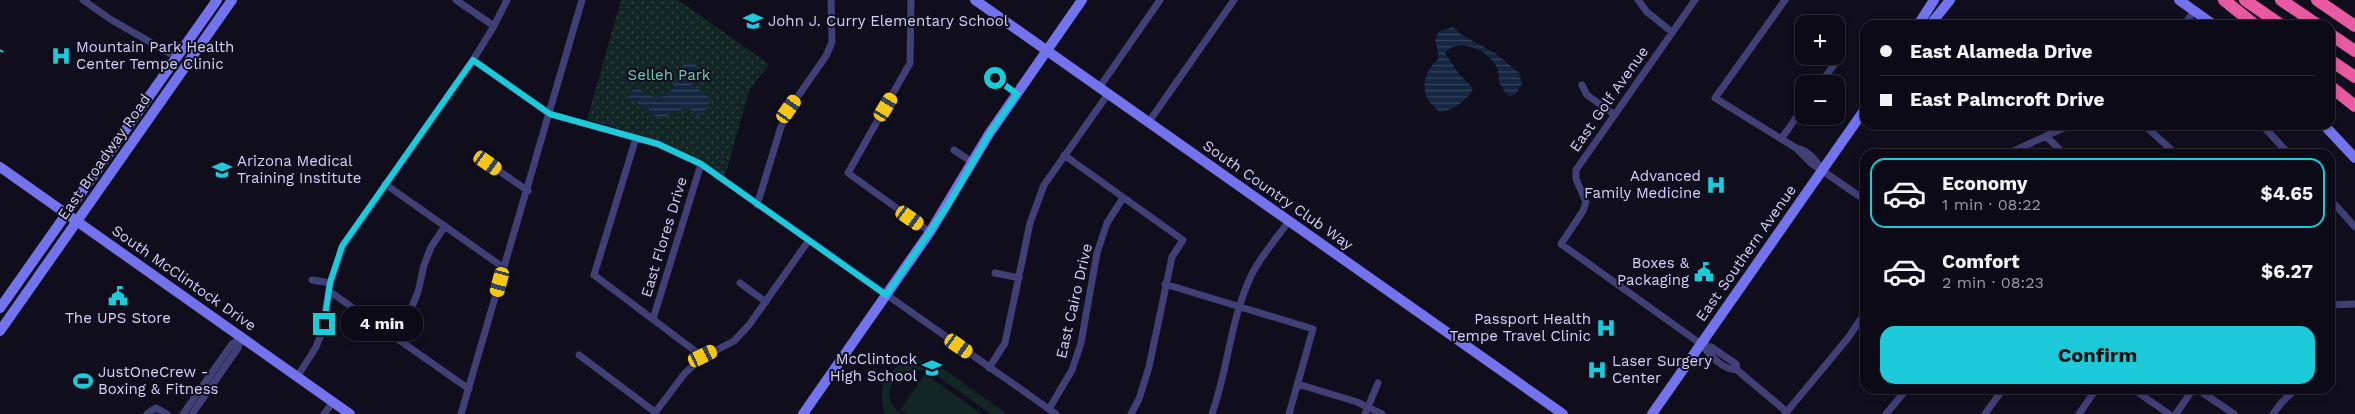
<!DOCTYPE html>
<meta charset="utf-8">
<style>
body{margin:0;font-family:"Work Sans",sans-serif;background:#1a1823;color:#f1f3f6;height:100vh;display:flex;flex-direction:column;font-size:19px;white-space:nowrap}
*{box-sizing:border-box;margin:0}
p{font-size:16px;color:#9a9aa1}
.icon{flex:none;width:28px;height:28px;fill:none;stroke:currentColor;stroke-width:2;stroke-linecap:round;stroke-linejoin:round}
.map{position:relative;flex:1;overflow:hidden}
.details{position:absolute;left:1860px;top:149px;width:475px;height:245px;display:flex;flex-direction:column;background:#0c0a16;border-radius:15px;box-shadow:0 2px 8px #0003,0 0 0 1px #2c2b35}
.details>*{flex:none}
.guide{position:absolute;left:1860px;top:20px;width:475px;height:110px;border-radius:15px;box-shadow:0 2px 8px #0003,0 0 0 1px #2c2b35;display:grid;align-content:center;height:110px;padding:0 20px;background:#0c0a16}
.tools{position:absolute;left:1795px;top:15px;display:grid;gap:10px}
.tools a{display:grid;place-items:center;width:50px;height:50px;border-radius:10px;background:#0c0a16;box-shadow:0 2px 8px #0003,0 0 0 1px #2c2b35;font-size:25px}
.end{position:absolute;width:22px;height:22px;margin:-11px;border:6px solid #1ccad9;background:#111;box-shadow:0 0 0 2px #111}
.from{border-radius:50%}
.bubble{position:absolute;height:35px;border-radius:15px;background:#0c0a16;box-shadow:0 2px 8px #0003,0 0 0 1px #2c2b35;font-size:16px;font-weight:700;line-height:35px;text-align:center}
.car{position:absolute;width:15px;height:30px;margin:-15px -8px;border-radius:6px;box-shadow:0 0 4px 1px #0007;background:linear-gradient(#f5c518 24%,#345 0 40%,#f5c518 0 76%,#345 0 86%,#f5c518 0)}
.guide b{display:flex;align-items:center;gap:18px;height:48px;font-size:19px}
.guide b+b{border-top:1px solid #2c2b35}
.guide i{width:12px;height:12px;background:#f1f3f6}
ul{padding:9px 0 0;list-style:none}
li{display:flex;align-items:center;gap:15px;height:70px;margin:0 10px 8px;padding:0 10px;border:2px solid transparent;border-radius:15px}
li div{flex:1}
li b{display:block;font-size:19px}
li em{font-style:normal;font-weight:700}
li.selected{border-color:#1ccad9}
li>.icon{width:45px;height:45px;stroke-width:1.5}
.button{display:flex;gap:10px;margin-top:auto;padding:10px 20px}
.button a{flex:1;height:58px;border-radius:15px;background:#1ccad9;color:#111;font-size:20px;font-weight:700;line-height:58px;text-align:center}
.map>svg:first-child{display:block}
</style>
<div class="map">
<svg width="2355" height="414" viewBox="0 0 2355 414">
<defs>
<pattern id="park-dots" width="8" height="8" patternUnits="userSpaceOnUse" patternTransform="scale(1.25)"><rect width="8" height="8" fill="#122625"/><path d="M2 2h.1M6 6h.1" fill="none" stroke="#344445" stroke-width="1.8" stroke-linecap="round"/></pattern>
<pattern id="water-rules" width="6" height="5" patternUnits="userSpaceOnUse" patternTransform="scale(1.25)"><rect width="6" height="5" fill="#142640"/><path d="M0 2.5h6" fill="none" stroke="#35445c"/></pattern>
</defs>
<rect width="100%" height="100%" fill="#100e1d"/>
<path fill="#122625" d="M911 360 933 362 1007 414H991L932 372C902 361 872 393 902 414H885C877 388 884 370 911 360Z
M925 374 982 414H907L900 410Z"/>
<path fill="url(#park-dots)" d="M621 0H678L769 64 749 91 725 176C683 147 636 134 587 120Z"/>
<path fill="url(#water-rules)" d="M1453 27 1462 35 1495 53 1519 73 1522 83 1515 95 1509 96C1493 81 1503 77 1495 64 1485 49 1458 37 1445 53L1459 74 1473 88C1469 100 1453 110 1440 112 1418 97 1421 74 1439 58L1435 38 1440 31Z
M687 62 698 63 693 71 691 85 708 96 711 101 705 111 698 116 687 107 661 118 654 116 648 108 630 100C629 93 631 90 638 87L644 93 656 98C682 94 670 73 687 62Z"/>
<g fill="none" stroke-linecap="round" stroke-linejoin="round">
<path stroke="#403f76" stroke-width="7" d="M83 0 110 19 176 57
M456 0 494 26
M911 0 910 63 848 173 930 232
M1638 0 1647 12 1672 32
M1695 0 1576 170V179L1586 202 1583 211 1561 244 1701 344 1711 347 1736 364 1737 370 1787 412
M1785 0 1715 98 1796 148C1809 151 1815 159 1822 170
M2184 25 2194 11
M473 60 550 114 658 144 701 164 1056 414
M995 78 1017 94
M1820 84 1836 62
M1582 85 1587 95 1615 115
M1099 88 1160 0
M1148 123 1234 0
M2144 125 2176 154
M2262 125 2289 154
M2046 136 2064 154
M636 138 594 275 703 357
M1781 139 1804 107
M1796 148 1811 163 1865 200
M954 150 972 162
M2007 154 2070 125
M1064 155 1183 240 1172 257 1149 367 1139 399 1131 414
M488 163 528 191
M385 184 504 268
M2330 199 2355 227
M757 205 781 127 789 109 826 56 832 42 831 0
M995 273 1019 278
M312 280 330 283
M740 283 766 302
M1165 284 1313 329 1289 414
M329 291 469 389
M2330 305 2355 304
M653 319 701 164
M393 336 411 309 418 292 424 265 431 247 445 226
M1702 344C1709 355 1723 370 1737 370
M579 355 655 412
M989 368 1005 343 1030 223 1044 185 1108 94
M297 377 316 347 322 332 330 283 343 246 473 60 494 26 507 0
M1298 384 1357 402 1382 414
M2133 389 2169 414
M2197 389 2234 414
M1049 409 1072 370 1081 343 1097 253 1107 223 1123 198
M147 414 156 408 167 414
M183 414 232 344 241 338 238 348 192 414
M324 414 333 402
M461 414 582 0
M654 414 685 373 703 357 734 341 749 325 809 240
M1212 414C1228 369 1230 322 1250 278 1259 258 1276 239 1289 221
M1365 414 1378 383
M1785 414 1848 338 1865 313
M1886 414 1907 389
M1985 414 2003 389
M2079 414 2096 389
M2176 414 2193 389
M2273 414 2282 402 2296 389"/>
<path stroke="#7373ed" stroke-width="10" d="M975 0 1563 414
M2179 0 2214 25
M1918 25 1934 0
M1930 25 1950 0
M2324 125 2355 158
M0 167 350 414
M0 308 217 0
M0 331 232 0
M803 414 930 232 989 134 1082 0
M1652 414 1865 109"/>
<path stroke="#ea5aa2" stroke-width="12" d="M2224 0 2255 25
M2245 0 2281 25
M2281 0 2318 25
M2317 0 2355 26
M2330 34 2355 51
M2330 60 2355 77
M2330 86 2355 106"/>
<path stroke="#1ccad9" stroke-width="2" stroke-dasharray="8 6" stroke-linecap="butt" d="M0 50 3 52"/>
</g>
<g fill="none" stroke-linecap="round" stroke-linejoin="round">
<path stroke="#1ccad9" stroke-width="6" d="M324 324 330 283 342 246 473 60 550 114 658 144 701 164 886 295 948 205 989 134 1017 94 995 78"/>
</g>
<defs>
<symbol id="school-bare" viewBox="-9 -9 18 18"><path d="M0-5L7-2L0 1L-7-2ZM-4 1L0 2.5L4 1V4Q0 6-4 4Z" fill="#1ccad9" stroke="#100e1d" stroke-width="2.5" paint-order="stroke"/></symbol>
<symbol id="hospital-bare" viewBox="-9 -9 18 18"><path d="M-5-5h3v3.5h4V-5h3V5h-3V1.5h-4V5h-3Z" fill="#1ccad9" stroke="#100e1d" stroke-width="2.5" paint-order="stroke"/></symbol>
<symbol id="university-bare" viewBox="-9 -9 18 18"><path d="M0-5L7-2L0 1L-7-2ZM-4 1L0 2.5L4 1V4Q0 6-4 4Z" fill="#1ccad9" stroke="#100e1d" stroke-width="2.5" paint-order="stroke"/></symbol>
<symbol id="civic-bare" viewBox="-9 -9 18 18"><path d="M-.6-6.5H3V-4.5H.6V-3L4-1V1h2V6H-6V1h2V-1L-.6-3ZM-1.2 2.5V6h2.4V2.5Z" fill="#1ccad9" stroke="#100e1d" stroke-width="2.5" paint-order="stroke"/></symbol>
<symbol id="stadium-bare" viewBox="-9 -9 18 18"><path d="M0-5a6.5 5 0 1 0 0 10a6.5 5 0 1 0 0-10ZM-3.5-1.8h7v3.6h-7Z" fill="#1ccad9" stroke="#100e1d" stroke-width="2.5" paint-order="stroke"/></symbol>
</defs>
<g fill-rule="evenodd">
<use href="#school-bare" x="739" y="7" width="28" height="28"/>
<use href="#hospital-bare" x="47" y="42" width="28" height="28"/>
<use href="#university-bare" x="208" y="156" width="28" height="28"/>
<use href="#hospital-bare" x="1702" y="171" width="28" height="28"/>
<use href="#civic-bare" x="1690" y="258" width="28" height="28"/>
<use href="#civic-bare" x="104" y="282" width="28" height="28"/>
<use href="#hospital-bare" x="1592" y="314" width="28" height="28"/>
<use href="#school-bare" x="918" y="354" width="28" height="28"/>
<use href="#hospital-bare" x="1583" y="356" width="28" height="28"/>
<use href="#stadium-bare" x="69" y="367" width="28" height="28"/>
</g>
<g text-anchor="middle" stroke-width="4" stroke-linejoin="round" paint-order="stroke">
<g font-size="15" fill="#d4d0f9" stroke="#100e1d" text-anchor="start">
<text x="768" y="26">John J. Curry Elementary School</text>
<text x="76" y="52">Mountain Park Health<tspan x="76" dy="17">Center Tempe Clinic</tspan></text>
<text x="237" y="166">Arizona Medical<tspan x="237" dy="17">Training Institute</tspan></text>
<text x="1701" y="181" text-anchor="end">Advanced<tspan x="1701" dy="17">Family Medicine</tspan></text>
<text x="1689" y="268" text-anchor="end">Boxes &amp;<tspan x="1689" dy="17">Packaging</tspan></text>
<text x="118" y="323" text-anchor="middle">The UPS Store</text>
<text x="1591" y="324" text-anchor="end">Passport Health<tspan x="1591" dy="17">Tempe Travel Clinic</tspan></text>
<text x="917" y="364" text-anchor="end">McClintock<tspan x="917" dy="17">High School</tspan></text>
<text x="1612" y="366">Laser Surgery<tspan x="1612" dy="17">Center</tspan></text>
<text x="98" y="377">JustOneCrew -<tspan x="98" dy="17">Boxing &amp; Fitness</tspan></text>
</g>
<g font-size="15" fill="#66cfb3" stroke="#100e1d">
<text x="669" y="80">Selleh Park</text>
</g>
<g font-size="15" fill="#d4d0f9" stroke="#100e1d">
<text transform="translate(1609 99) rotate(-55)" y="5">East Golf Avenue</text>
<text transform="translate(104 157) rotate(-55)" y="5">East Broadway Road</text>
<text transform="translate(1278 195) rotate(35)" y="5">South Country Club Way</text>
<text transform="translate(664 237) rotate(-73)" y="5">East Flores Drive</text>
<text transform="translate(1746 253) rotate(-55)" y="5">East Southern Avenue</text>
<text transform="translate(184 278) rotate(35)" y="5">South McClintock Drive</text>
<text transform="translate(1074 301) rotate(-77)" y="5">East Cairo Drive</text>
</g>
</g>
</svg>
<div class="tools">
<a>+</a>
<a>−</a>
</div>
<i class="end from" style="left:995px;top:78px"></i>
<i class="end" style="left:324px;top:324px"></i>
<div class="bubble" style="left:341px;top:306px;width:82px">4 min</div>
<i class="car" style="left:886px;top:107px;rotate:31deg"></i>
<i class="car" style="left:789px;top:109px;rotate:35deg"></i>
<i class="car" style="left:488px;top:163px;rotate:125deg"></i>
<i class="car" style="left:910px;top:218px;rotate:125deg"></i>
<i class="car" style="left:500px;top:282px;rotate:195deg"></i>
<i class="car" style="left:959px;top:346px;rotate:125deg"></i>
<i class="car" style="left:703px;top:356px;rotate:64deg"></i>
<div class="guide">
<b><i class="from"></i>East Alameda Drive</b>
<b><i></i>East Palmcroft Drive</b>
</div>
<section class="details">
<ul>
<li class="selected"><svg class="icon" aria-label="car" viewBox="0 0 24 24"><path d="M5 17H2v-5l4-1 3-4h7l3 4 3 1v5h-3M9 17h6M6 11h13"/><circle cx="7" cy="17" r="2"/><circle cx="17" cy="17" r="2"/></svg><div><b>Economy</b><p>1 min · 08:22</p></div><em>$4.65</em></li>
<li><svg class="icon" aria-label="car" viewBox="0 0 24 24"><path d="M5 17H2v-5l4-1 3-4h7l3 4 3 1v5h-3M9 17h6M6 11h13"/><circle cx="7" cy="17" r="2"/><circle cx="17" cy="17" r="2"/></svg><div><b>Comfort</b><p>2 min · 08:23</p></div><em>$6.27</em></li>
</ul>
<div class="button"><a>Confirm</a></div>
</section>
</div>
